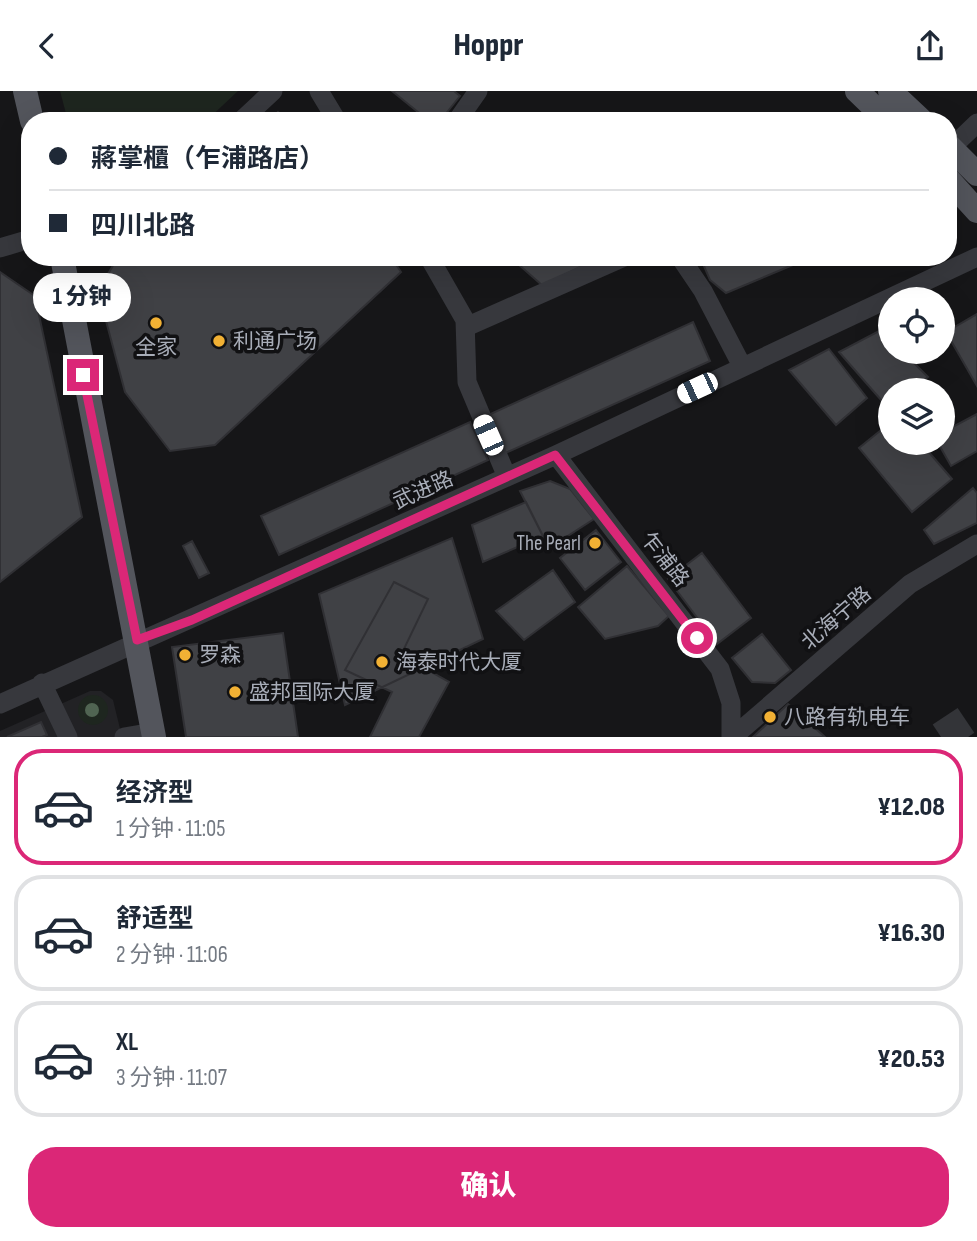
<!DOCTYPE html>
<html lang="zh">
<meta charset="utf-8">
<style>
body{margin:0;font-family:"Sofia Sans Condensed","Noto Sans SC",sans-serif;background:#f2f2f3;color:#1f2937;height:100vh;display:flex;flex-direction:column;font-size:26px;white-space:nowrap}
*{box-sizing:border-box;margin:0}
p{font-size:23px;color:#747a83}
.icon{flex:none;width:38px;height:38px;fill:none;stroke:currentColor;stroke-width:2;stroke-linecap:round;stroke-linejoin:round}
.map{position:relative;height:646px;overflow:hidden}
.drawer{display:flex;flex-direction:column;background:#fff;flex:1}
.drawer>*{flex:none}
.hud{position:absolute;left:21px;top:21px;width:936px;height:154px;border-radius:28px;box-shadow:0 7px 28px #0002;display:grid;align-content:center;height:154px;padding:0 28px;background:#fff}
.tools{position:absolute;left:878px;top:196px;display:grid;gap:14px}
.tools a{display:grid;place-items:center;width:77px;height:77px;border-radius:50%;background:#fff;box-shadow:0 7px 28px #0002;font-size:35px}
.end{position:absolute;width:32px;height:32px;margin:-16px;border:9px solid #db2777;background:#fff;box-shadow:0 0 0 4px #fff}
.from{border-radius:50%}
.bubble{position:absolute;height:49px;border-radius:24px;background:#fff;box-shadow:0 7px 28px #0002;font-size:23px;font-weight:800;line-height:49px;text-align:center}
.car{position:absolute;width:21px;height:42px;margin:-21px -10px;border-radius:9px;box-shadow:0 0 5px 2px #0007;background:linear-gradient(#fff 24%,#345 0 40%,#fff 0 76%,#345 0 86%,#fff 0)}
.hud b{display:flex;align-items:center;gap:24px;height:66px;font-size:26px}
.hud b+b{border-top:2px solid #e0e1e3}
.hud i{width:18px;height:18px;background:#1f2937}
ul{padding:12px 0 0;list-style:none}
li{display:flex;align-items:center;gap:21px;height:116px;margin:0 14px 10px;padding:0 14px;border:4px solid #e0e1e3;border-radius:28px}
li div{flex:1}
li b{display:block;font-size:26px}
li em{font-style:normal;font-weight:800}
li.current{border-color:#db2777}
li>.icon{width:63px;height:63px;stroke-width:1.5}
.action{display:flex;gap:14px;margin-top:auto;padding:14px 28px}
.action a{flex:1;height:80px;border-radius:28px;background:#db2777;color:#fff;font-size:28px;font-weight:800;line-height:80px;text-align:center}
header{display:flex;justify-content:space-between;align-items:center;height:91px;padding:0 28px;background:#fff;font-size:32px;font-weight:800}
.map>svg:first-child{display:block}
</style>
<header><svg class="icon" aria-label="back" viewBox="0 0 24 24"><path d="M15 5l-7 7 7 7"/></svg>Hoppr<svg class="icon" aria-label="share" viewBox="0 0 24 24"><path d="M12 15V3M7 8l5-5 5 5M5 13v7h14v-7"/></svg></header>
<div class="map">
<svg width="977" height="646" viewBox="0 0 977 646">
<rect width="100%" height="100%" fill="#161618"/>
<path fill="#222225" d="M90 600H101L113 609 122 646H0V640Z"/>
<path fill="#1e261f" d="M60 0H238L206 30H68Z
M78 619a15 15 0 1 1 30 0a15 15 0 1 1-30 0Z"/>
<path fill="#404145" stroke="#303034" stroke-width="2" d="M392 0H454L460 5 440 30H429Z
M278 21 292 30H267Z
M118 166H391L401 181 215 354 170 360 125 301 98 200Z
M510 166H600L543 195Z
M700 166H812L726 202 710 189Z
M0 181 35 205 82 426 0 491Z
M977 223V295L946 241Z
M693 231 710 270 501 364 484 326Z
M881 239 891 249V261H903L928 286 912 299H891L889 318 839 261Z
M829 258 867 307 836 334 789 279Z
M977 323V360L951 375 938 352H943V341Z
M470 331 488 369 279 464 261 425Z
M891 331V352H921L952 388 912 421 859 357Z
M550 390 570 398 594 428 549 457 520 400Z
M973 397 977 402V432L934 453 924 439Z
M526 411 543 445 483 471 472 434Z
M596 439 621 471 585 499 560 467Z
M452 447 483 548 345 614 319 503Z
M192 450 209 482 199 487 183 455Z
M702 462 751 527 717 553 668 488Z
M627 475 669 525 658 535 605 548 578 516Z
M553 479 575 511 524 549 496 520Z
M394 491 428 508 401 564 449 591 419 646H370L392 601 345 579Z
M283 542 298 646H186L172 556Z
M762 543 791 579 775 592 752 591 732 567Z
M788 613 825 646H753Z
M41 631 47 644 42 646H7Z"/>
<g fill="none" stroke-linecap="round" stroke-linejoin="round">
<path stroke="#333438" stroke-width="30" stroke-dasharray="30 15" stroke-linecap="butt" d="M941 646 977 622"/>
<path stroke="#37383d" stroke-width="19" d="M319 0 337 30
M241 30 273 0
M457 30 478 0
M951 57 977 32
M0 157 30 148
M429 166 465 229 467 291 507 386
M680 166 703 200 742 275
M466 236 624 166
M556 364 720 578 731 612V646
M42 592 68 646
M0 613 556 364 977 166
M124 646 153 641
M733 646 910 493 977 453"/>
<path stroke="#53555c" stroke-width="24" d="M25 0 32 30
M857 0 888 30
M890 0 922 30
M948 54 977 83
M948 88 977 120
M62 166 154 646"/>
</g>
<circle fill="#506452" cx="92" cy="619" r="7"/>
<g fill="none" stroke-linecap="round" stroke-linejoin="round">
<path stroke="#db2777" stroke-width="9" d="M83 284 137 549 192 529 555 364 697 547"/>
</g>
<g fill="#f2b134" stroke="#111113" stroke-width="2.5">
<circle cx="156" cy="232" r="7"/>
<circle cx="219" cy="250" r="7"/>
<circle cx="595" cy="452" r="7"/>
<circle cx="185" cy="564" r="7"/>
<circle cx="382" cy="571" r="7"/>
<circle cx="235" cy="601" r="7"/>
<circle cx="770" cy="626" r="7"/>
</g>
<g text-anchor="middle" stroke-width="7" stroke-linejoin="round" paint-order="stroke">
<g font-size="21" fill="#a8adb8" stroke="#111113" text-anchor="start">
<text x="233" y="257">利通广场</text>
<text x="156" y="263" text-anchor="middle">全家</text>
<text x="581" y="459" text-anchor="end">The Pearl</text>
<text x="199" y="571">罗森</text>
<text x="396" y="578">海泰时代大厦</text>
<text x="249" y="608">盛邦国际大厦</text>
<text x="784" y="633">八路有轨电车</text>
</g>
<g font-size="21" fill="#a8adb8" stroke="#111113">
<text transform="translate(423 399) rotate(-24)" y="7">武进路</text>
<text transform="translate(665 468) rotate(52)" y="7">乍浦路</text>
<text transform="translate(836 527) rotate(-41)" y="7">北海宁路</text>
</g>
</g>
</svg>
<div class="tools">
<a><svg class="icon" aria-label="locate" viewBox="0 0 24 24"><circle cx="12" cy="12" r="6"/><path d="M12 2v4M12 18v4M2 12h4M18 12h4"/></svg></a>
<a><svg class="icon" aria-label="layers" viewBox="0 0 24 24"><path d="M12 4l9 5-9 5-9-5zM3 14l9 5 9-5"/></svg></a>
</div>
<i class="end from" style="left:697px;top:547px"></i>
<i class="end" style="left:83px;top:284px"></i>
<div class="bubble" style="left:33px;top:182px;width:98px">1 分钟</div>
<i class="car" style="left:697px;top:297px;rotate:245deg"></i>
<i class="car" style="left:488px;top:344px;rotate:336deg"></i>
<div class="hud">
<b><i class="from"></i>蔣掌櫃（乍浦路店）</b>
<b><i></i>四川北路</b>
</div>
</div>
<section class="drawer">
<ul>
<li class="current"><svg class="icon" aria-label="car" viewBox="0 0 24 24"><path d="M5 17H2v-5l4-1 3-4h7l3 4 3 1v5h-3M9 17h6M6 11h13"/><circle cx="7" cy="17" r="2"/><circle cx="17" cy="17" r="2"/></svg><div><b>经济型</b><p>1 分钟 · 11:05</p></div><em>¥12.08</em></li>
<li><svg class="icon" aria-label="car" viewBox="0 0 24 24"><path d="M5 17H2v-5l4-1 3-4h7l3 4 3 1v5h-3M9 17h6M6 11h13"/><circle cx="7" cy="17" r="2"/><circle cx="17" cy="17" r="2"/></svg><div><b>舒适型</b><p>2 分钟 · 11:06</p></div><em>¥16.30</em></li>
<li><svg class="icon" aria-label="car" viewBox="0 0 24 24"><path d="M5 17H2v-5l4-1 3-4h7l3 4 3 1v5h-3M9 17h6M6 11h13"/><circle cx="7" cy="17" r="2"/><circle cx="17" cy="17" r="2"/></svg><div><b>XL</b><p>3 分钟 · 11:07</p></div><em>¥20.53</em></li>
</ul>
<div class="action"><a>确认</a></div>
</section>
